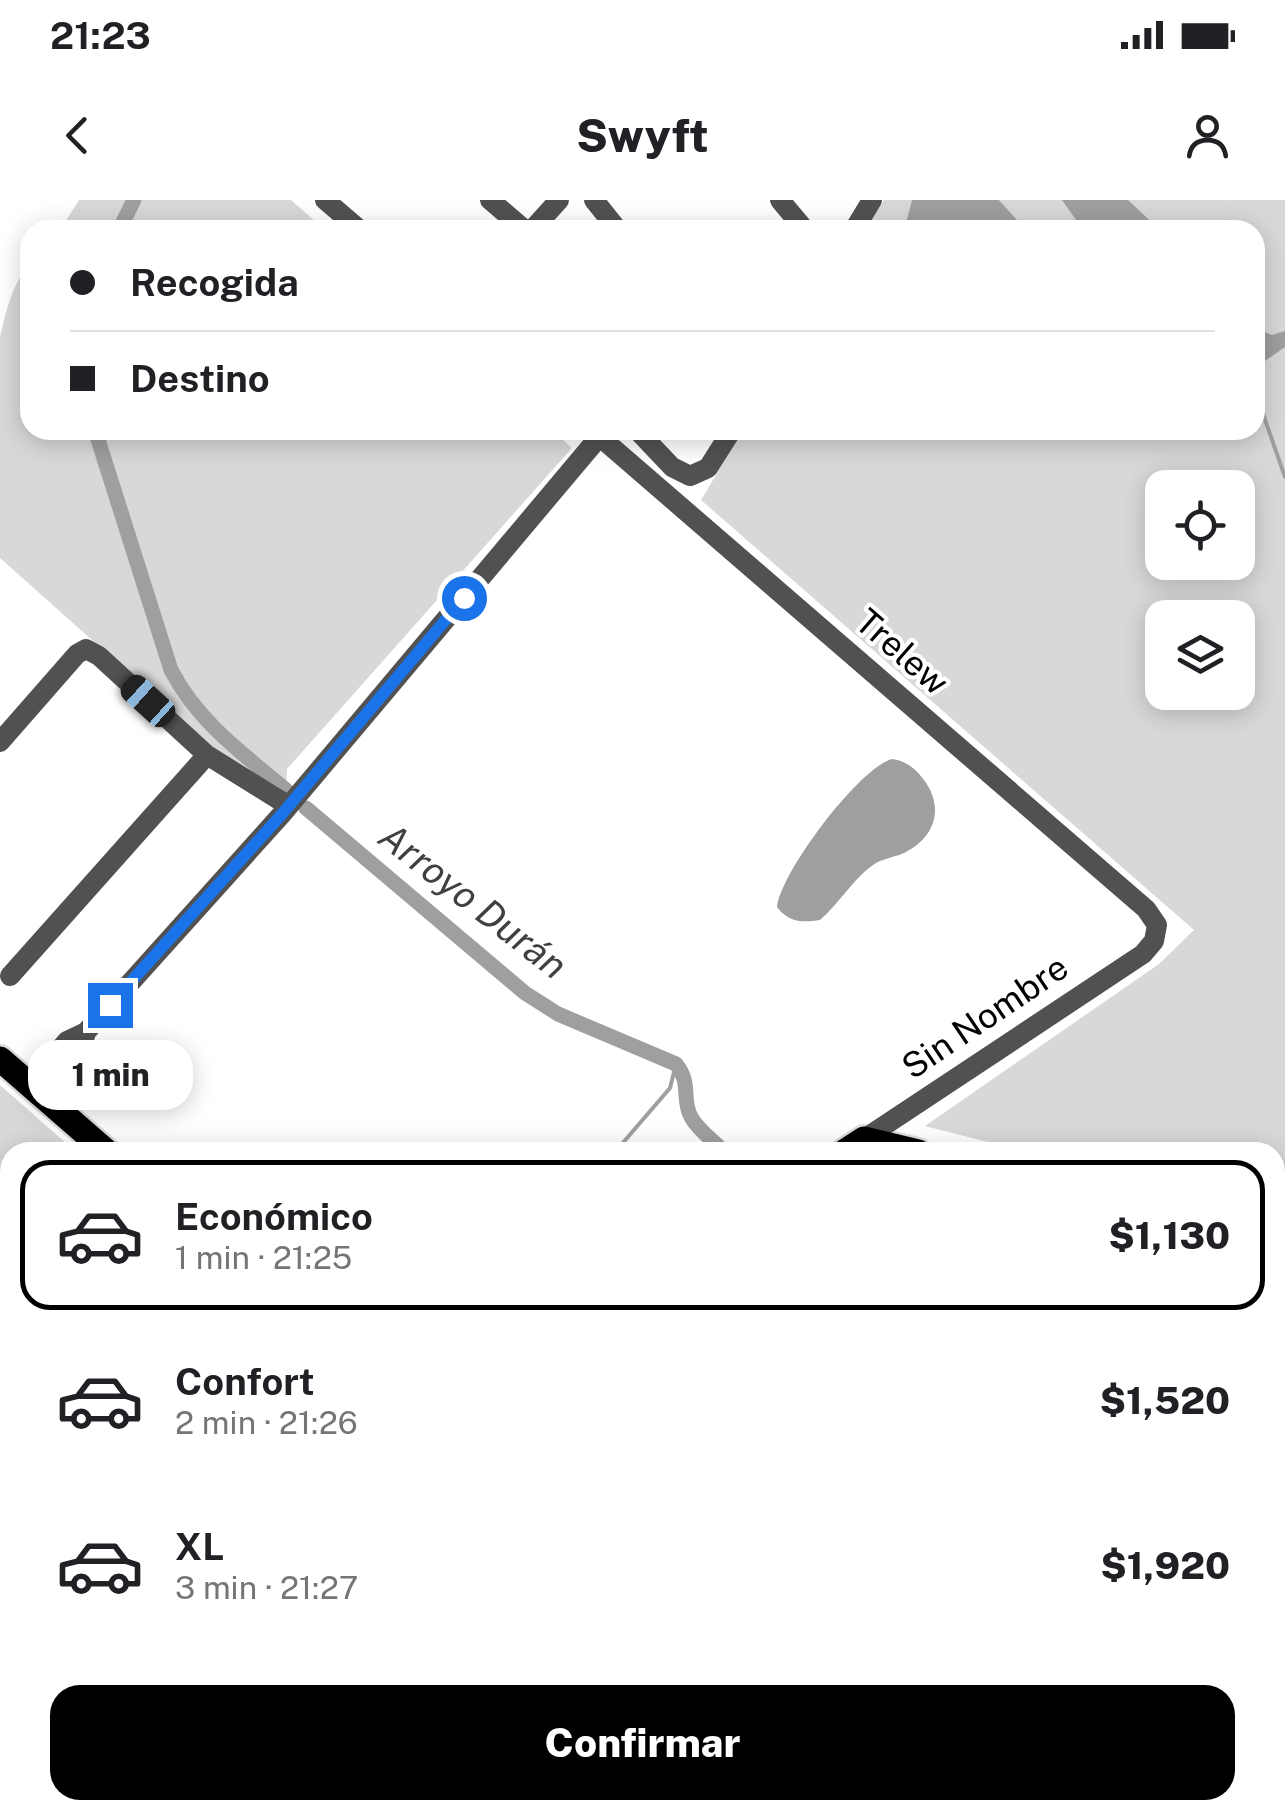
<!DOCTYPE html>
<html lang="es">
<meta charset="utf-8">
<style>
body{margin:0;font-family:"Public Sans",sans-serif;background:#f6f6f6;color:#202124;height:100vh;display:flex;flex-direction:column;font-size:38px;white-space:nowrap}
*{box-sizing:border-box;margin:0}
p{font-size:32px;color:#757577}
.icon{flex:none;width:55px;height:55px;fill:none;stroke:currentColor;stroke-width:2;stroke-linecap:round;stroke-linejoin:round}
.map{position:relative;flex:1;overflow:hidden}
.sheet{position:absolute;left:0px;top:942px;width:1285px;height:678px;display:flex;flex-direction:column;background:#fff;border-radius:30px 30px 0 0;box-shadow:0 5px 25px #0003}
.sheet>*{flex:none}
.banner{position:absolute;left:20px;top:20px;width:1245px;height:220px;border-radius:30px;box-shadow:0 5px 25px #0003;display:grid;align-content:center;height:220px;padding:0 50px;background:#fff}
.fabs{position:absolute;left:1145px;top:270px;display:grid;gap:20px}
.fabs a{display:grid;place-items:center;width:110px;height:110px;border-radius:20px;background:#fff;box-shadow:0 5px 25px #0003;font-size:50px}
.end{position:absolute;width:45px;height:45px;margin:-22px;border:12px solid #1a73e8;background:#fff;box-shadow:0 0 0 5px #fff}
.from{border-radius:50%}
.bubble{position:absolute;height:70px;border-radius:30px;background:#fff;box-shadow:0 5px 25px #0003;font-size:32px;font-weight:800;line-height:70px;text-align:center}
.car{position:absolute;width:30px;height:60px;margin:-30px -15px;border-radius:12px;box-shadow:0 0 8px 2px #0007;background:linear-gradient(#222 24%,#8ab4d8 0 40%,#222 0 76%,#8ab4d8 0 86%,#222 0)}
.banner b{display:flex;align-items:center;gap:35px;height:95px;font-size:38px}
.banner b+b{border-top:2px solid #e0e0e0}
.banner i{width:25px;height:25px;background:#202124}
ul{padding:18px 0 0;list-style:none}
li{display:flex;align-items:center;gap:30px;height:150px;margin:0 20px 15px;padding:0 30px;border:5px solid transparent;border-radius:30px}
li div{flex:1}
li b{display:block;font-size:38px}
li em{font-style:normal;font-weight:800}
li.on{border-color:#000}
li>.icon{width:90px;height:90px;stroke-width:1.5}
.cta{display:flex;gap:20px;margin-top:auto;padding:20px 50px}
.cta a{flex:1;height:115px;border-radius:30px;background:#000;color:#fff;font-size:40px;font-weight:800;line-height:115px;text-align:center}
.status{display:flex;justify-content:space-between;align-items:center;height:70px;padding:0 50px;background:#fff;direction:ltr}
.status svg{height:28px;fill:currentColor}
header{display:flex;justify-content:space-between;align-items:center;height:130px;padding:0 50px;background:#fff;font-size:45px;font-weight:800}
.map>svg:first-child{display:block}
</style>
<div class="status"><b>21:23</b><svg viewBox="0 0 49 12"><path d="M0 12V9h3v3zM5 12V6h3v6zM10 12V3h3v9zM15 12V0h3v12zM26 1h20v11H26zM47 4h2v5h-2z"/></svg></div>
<header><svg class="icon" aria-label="back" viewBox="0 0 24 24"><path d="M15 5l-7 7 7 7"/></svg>Swyft<svg class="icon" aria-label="person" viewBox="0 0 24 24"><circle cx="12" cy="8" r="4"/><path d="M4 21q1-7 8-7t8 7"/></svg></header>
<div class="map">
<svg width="1285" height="1618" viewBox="0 0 1285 1618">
<rect width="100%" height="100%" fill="#fff"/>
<path fill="#d8d8d8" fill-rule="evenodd" d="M79 0H291L325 30H60Z
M884 0H912L904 30H866Z
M999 0H1285V975L1275 972V952H1027L925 926 1159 764 1194 730 701 300 743 230H1255V30H1026ZM1162 288H1238V362H1162ZM1162 418H1238V492H1162Z
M30 63V230H552L572 248 287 569 286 590 213 548 0 358V137C7 108 11 87 30 63Z
M0 885 76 952H10V1390L0 1381Z
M784 1610H961L975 1618H792Z"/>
<path fill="#9f9f9f" d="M912 0H999L1026 30H904Z
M1062 0H1128L1160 30H1083Z
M1255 128 1272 135 1285 131V147L1255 168Z
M892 559C906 561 915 568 924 580 944 607 936 636 906 652 896 657 885 658 876 663 856 675 839 704 820 720 802 723 788 722 777 707 781 672 859 568 892 559Z
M1275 1085 1285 1086V1535L1275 1545Z"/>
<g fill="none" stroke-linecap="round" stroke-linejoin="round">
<path stroke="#9f9f9f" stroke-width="4" d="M1255 191 1285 277
M615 952 670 888 676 864
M837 1610 852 1618
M258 1618 261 1610"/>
<path stroke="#9f9f9f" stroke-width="15" d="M119 30 134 0
M95 230 171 470C199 523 241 552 286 590
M306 608 525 793 558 814 676 864C692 884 681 898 691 917 698 930 714 941 724 952"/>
<defs>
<path id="major" d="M0 859 107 952
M844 952 864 939 918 952
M1275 1041 1285 1043"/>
</defs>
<use href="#major" stroke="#dbdbdb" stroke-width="30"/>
<path stroke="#515151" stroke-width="20" d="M325 0 360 30
M490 0 525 30
M594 0 618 30
M780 0 805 30
M532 30 559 0
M854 30 872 0
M592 230 1146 709 1157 725 1154 741 1143 754 864 939
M637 230 672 267 690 276 708 268 732 230
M0 542 77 454 86 449 99 456 207 555 289 606
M10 776 207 555
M29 885 67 841 86 832 282 614 599 237
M43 897 81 851 86 832
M1275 1574 1285 1563
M584 1610 593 1618
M1149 1610 1158 1618
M1234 1618 1241 1610"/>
<use href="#major" stroke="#000" stroke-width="25"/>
</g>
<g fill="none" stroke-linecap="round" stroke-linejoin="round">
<path stroke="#1a73e8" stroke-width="12" d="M110 805 282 614 464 398"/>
</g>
<g text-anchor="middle" stroke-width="8" stroke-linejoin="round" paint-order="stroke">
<g font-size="35" fill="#000" stroke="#fff">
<text transform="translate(902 452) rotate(41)" y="12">Trelew</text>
<text transform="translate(985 817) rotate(-34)" y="12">Sin Nombre</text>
</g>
<g font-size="38" font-style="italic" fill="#404040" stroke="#fff">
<text transform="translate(473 701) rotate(38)" y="13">Arroyo Durán</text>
</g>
</g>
</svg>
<div class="fabs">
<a><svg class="icon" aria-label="locate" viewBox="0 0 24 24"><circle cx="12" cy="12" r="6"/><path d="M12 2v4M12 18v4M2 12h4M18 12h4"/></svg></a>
<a><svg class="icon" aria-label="layers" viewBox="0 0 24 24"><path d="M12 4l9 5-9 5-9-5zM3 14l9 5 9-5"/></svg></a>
</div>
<i class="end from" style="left:464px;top:398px"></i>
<i class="end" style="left:110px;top:805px"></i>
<div class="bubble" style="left:28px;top:840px;width:165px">1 min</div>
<i class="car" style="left:148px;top:501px;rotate:312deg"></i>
<div class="banner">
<b><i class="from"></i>Recogida</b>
<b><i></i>Destino</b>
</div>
<section class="sheet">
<ul>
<li class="on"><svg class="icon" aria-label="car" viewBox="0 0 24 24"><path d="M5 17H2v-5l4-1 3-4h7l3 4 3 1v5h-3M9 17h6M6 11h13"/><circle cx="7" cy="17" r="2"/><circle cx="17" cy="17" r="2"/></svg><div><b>Económico</b><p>1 min · 21:25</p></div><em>$1,130</em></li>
<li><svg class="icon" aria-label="car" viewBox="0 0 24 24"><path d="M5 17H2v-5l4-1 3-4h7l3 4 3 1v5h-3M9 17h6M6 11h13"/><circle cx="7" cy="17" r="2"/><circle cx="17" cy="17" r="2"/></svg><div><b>Confort</b><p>2 min · 21:26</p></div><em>$1,520</em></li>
<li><svg class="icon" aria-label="car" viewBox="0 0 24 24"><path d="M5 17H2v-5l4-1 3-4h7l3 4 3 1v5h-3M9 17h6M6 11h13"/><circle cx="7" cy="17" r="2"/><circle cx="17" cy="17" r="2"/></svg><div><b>XL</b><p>3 min · 21:27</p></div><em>$1,920</em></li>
</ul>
<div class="cta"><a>Confirmar</a></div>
</section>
</div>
